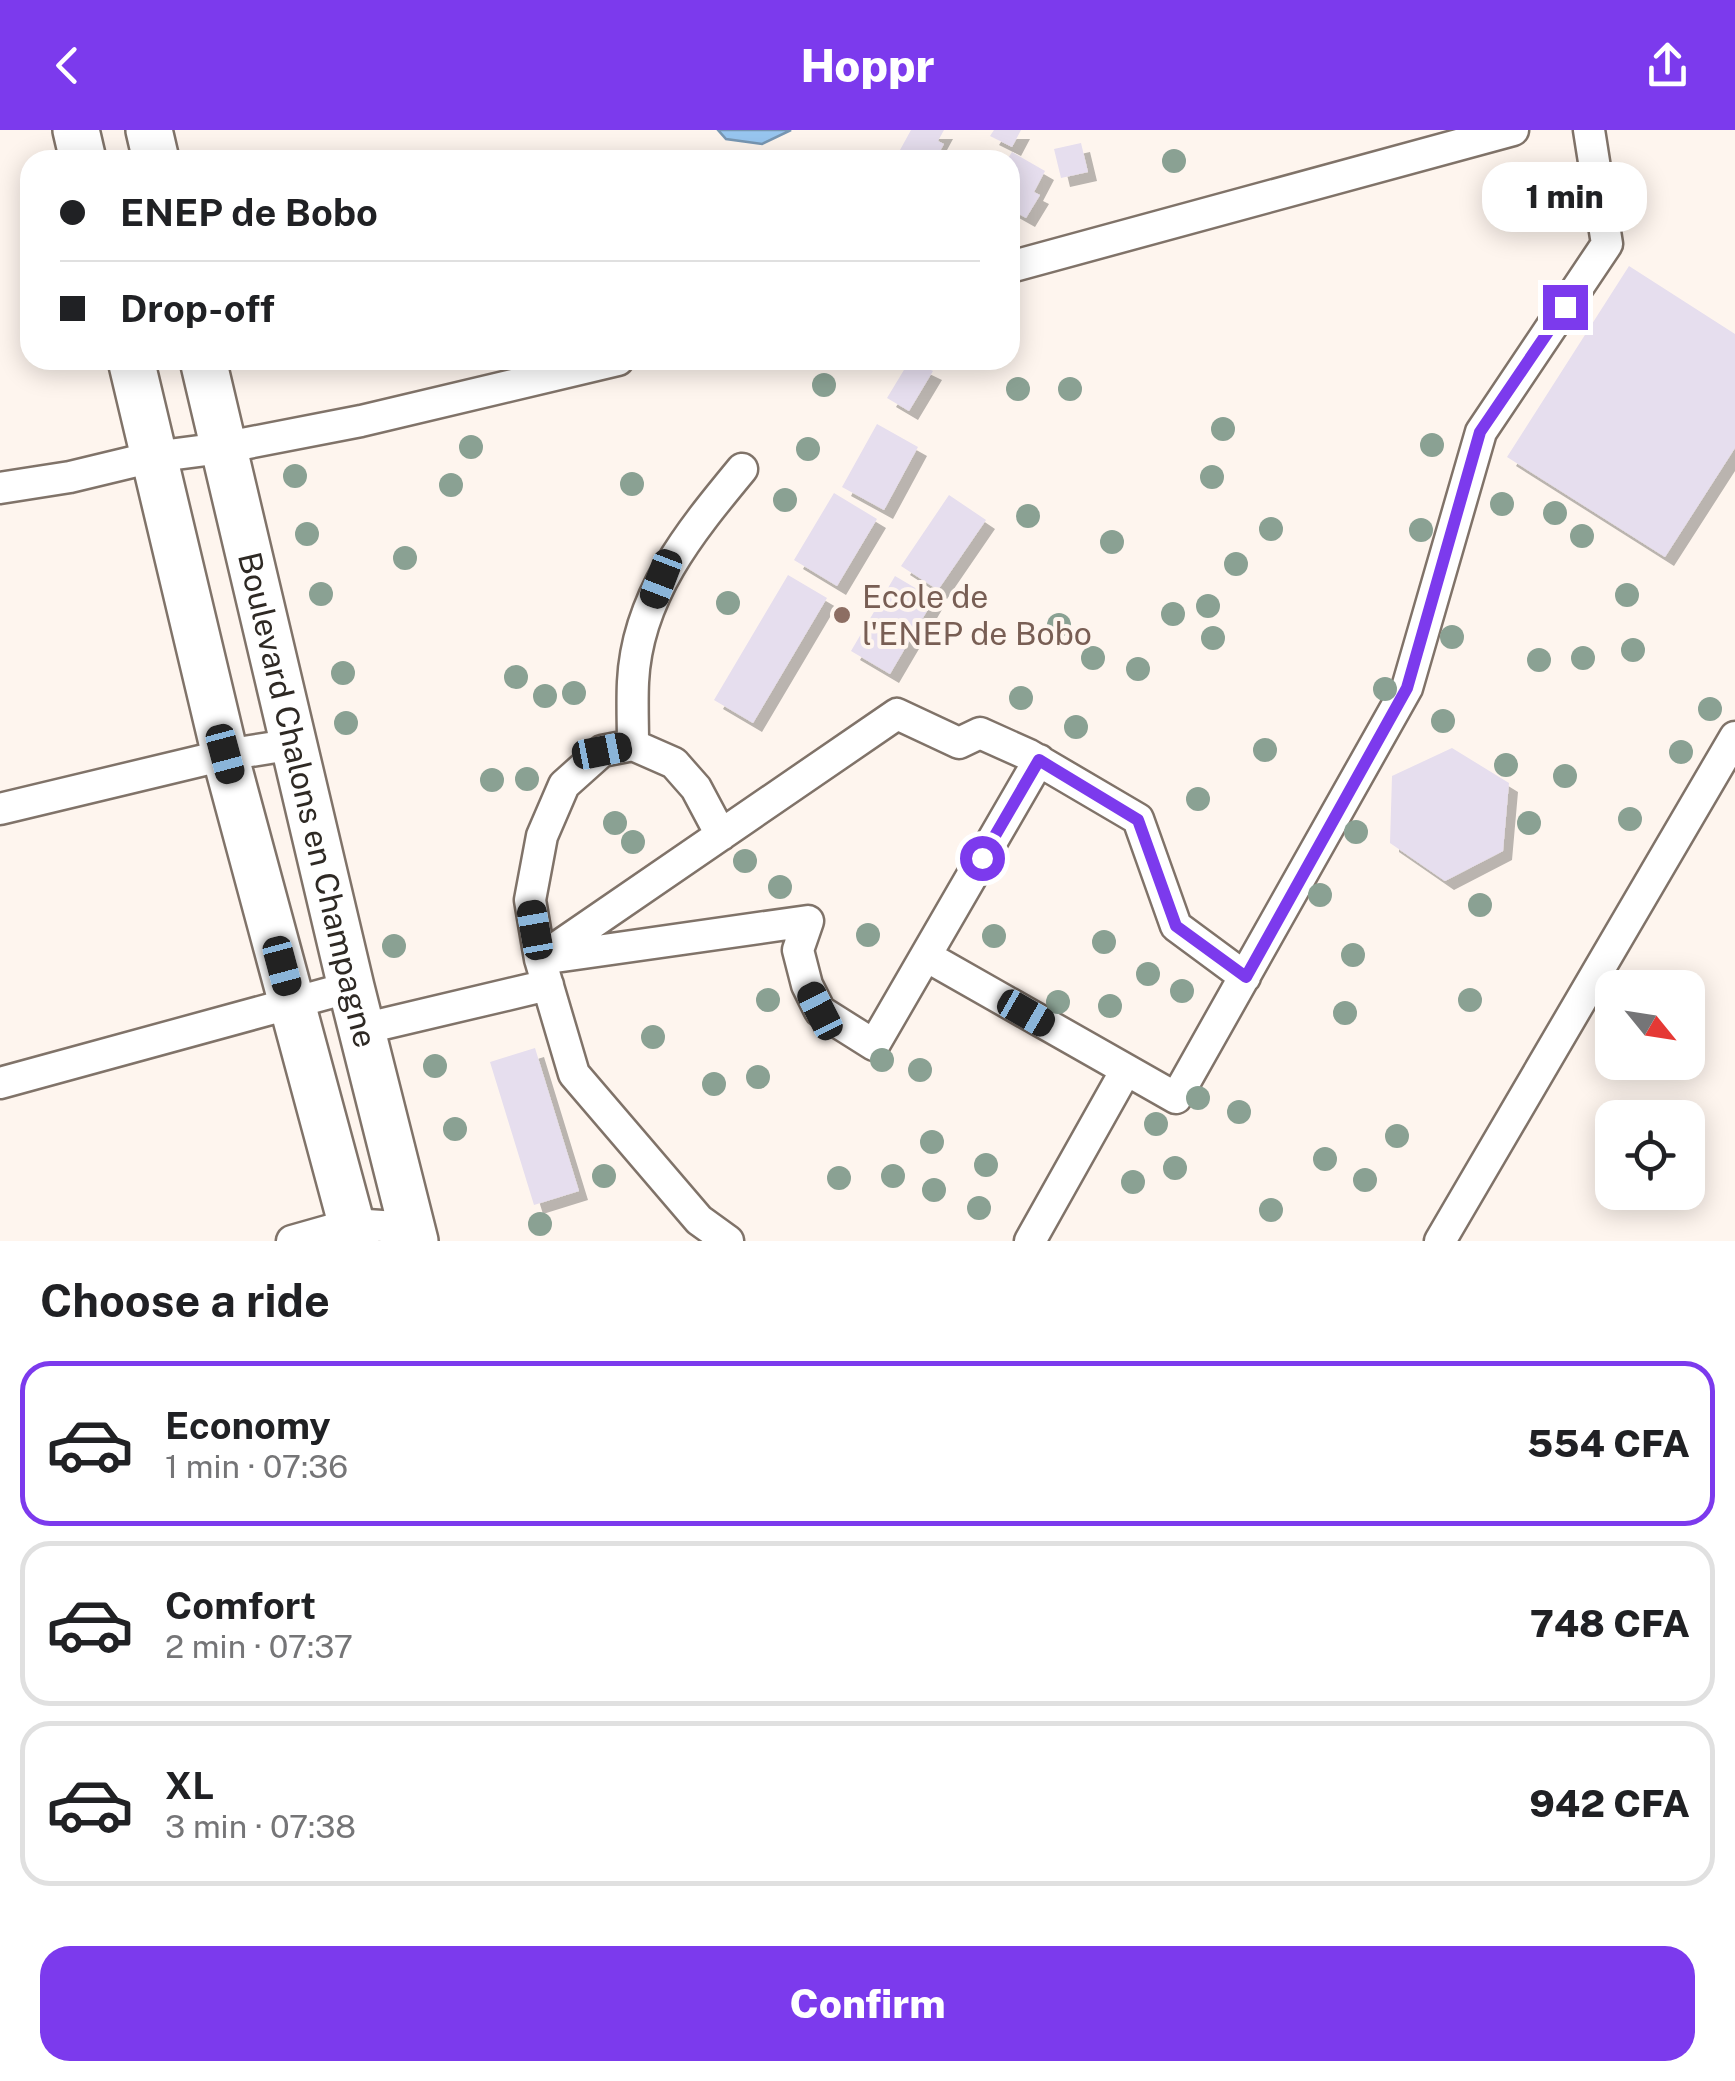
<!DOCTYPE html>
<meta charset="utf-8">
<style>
body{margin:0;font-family:"Public Sans",sans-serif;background:#f2f2f2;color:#202124;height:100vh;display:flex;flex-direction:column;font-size:38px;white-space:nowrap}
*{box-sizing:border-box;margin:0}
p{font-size:32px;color:#757577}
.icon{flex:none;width:55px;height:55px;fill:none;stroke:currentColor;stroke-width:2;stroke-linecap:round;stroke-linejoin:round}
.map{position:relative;height:1111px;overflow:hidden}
.details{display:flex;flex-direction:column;background:#fff;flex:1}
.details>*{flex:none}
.top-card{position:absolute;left:20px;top:20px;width:1000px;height:220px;border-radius:30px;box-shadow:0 5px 25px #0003;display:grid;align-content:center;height:220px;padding:0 40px;background:#fff}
.needle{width:65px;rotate:120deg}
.buttons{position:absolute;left:1595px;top:840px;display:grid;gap:20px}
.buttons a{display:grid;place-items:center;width:110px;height:110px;border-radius:20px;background:#fff;box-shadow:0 5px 25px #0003;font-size:50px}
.end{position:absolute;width:45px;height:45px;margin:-22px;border:12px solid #7c3aed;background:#fff;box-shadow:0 0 0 5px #fff}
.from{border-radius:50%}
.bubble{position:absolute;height:70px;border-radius:30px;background:#fff;box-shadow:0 5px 25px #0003;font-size:32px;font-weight:800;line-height:70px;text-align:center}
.car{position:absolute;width:30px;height:60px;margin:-30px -15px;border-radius:12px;box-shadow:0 0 8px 2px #0007;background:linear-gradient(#222 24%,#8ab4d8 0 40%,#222 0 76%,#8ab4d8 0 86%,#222 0)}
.top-card b{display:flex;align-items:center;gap:35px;height:95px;font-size:38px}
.top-card b+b{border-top:2px solid #e0e0e0}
.top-card i{width:25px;height:25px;background:#202124}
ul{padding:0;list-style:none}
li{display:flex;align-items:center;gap:30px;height:165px;margin:0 20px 15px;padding:0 20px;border:5px solid #e0e0e0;border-radius:30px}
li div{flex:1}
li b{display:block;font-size:38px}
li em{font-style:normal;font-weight:800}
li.on{border-color:#7c3aed}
li>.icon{width:90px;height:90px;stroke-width:1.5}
h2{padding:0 40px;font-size:45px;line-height:120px}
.action{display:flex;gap:20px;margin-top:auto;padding:20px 40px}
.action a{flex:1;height:115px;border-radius:30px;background:#7c3aed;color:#fff;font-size:40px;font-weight:800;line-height:115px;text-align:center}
header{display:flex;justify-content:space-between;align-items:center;height:130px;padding:0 40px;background:#7c3aed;color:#fff;font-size:45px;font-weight:800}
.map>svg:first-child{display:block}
</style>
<header><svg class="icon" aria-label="back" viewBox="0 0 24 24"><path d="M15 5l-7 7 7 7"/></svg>Hoppr<svg class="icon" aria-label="share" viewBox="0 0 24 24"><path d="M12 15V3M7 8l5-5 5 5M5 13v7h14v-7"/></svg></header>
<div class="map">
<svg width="1735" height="1111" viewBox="0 0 1735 1111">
<defs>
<filter id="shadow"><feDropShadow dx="9" dy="9" stdDeviation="0" flood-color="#0004"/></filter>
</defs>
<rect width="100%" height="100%" fill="#fef5ee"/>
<path fill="#98c6f0" stroke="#7897b3" stroke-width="2.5" d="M718 0H791L762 14 726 9Z"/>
<path fill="#e6deee" filter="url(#shadow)" d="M911 0H944L938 11 944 14 935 30H917L900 20Z
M994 0H1021L1012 17 990 6Z
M1081 13 1088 42 1061 48 1054 19Z
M1012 22 1045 41 1034 62 1040 65 1026 88 1010 79V30H1007Z
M1629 136 1735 204V318L1665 427 1507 327Z
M910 230 933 241 909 281 887 268Z
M877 294 918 317 884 380 842 357Z
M834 363 877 389 837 456 794 430Z
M949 365 986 390 938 460 901 436Z
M788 445 827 468 753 593 714 570Z
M895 446 934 469 890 544 851 521Z
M1452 618 1509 653 1503 721 1445 751 1390 713 1392 646Z
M535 918 579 1061 534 1075 490 932Z"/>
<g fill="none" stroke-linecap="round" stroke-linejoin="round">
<defs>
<path id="street" d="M1010 137 1513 0
M0 358 70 347 153 327 222 318 361 291 618 230
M633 615C633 594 632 573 633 552 637 466 690 402 742 339
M0 679 225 625 295 614
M721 705 696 658 674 633 633 615 602 621 564 655 542 706 530 770 540 829 574 944 699 1090 728 1111
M926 826 1176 968 1407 558 1481 302 1607 114 1589 0
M548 828 808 791 798 820 807 855 820 881 874 915 1039 630
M540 829 897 584 959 613 980 603 1029 625 1138 689 1176 796 1245 847
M362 899 548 855
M0 953 351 857
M292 1111 352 1094 412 1098
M1030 1111 1126 940
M1440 1111 1735 607"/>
<g id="secondary">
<path d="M76 0 83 30"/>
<path d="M149 0 156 30"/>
<path d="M131 230 225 625 356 1111"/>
<path id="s1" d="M203 230 351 857 415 1111"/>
</g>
</defs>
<use href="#street" stroke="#807369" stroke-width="35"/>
<use href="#secondary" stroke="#807369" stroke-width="50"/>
<use href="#street" stroke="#fff" stroke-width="30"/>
<use href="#secondary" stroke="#fff" stroke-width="45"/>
</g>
<g fill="#8aa193">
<circle cx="1174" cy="31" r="12"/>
<circle cx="824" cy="255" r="12"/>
<circle cx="1018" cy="259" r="12"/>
<circle cx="1070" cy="259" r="12"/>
<circle cx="1223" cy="299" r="12"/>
<circle cx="1432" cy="315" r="12"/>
<circle cx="471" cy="317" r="12"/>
<circle cx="808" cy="319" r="12"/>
<circle cx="295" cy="346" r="12"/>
<circle cx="1212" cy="347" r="12"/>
<circle cx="632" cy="354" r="12"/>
<circle cx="451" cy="355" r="12"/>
<circle cx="785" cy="370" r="12"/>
<circle cx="1502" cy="374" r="12"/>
<circle cx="1555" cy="383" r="12"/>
<circle cx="1028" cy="386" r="12"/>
<circle cx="1271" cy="399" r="12"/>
<circle cx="1421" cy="400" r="12"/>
<circle cx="307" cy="404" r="12"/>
<circle cx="1582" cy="406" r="12"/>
<circle cx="1112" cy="412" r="12"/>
<circle cx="405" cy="428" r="12"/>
<circle cx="1236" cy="434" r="12"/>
<circle cx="321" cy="464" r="12"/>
<circle cx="1627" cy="465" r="12"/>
<circle cx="728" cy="473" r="12"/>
<circle cx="1208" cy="476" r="12"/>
<circle cx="1173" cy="484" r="12"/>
<circle cx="1059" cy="495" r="12"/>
<circle cx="1452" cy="507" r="12"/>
<circle cx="1213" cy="508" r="12"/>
<circle cx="1633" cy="520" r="12"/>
<circle cx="1093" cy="528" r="12"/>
<circle cx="1583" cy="528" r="12"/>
<circle cx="1539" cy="530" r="12"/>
<circle cx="1138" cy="539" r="12"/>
<circle cx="343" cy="543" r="12"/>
<circle cx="516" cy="547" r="12"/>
<circle cx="1385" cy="559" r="12"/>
<circle cx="574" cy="563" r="12"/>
<circle cx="545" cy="566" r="12"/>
<circle cx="1021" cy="568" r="12"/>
<circle cx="1710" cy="579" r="12"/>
<circle cx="1443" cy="591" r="12"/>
<circle cx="346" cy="593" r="12"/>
<circle cx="1076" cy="597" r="12"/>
<circle cx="1265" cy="620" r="12"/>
<circle cx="1681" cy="622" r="12"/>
<circle cx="1506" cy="635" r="12"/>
<circle cx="1565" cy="646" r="12"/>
<circle cx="527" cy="649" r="12"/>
<circle cx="492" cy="650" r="12"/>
<circle cx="1198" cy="669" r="12"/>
<circle cx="1630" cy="689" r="12"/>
<circle cx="615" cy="693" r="12"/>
<circle cx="1529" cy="693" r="12"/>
<circle cx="1356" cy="702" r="12"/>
<circle cx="633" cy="712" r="12"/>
<circle cx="745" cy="731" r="12"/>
<circle cx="780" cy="757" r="12"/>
<circle cx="1320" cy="765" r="12"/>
<circle cx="1480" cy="775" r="12"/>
<circle cx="868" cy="805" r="12"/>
<circle cx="994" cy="806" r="12"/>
<circle cx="1104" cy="812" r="12"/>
<circle cx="394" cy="816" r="12"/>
<circle cx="1353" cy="825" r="12"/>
<circle cx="1148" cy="844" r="12"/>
<circle cx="1182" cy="861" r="12"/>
<circle cx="768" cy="870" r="12"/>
<circle cx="1470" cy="870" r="12"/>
<circle cx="1058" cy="872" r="12"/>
<circle cx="1110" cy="876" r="12"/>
<circle cx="1345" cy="883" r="12"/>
<circle cx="653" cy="907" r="12"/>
<circle cx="882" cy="930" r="12"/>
<circle cx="435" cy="936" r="12"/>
<circle cx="920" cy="940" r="12"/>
<circle cx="758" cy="947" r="12"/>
<circle cx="714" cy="954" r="12"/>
<circle cx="1198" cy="968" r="12"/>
<circle cx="1239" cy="982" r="12"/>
<circle cx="1156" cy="994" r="12"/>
<circle cx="455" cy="999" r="12"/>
<circle cx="1397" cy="1006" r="12"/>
<circle cx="932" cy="1012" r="12"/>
<circle cx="1325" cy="1029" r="12"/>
<circle cx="986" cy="1035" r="12"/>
<circle cx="1175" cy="1038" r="12"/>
<circle cx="604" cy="1046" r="12"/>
<circle cx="893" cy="1046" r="12"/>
<circle cx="839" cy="1048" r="12"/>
<circle cx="1365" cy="1050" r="12"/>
<circle cx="1133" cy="1052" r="12"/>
<circle cx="934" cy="1060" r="12"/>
<circle cx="979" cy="1078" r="12"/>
<circle cx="1271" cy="1080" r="12"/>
<circle cx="540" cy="1094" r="12"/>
</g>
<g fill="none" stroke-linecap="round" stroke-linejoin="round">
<path stroke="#7c3aed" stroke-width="12" d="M982 728 1039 630 1138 690 1176 796 1246 847 1407 558 1480 302 1565 177"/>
</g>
<circle fill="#8d6e63" stroke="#fef5ee" stroke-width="4" cx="842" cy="485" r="10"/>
<g text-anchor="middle" stroke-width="8" stroke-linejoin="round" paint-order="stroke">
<g font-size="32" fill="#785e54" stroke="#fef5ee" text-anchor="start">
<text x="862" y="478">Ecole de<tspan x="862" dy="37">l'ENEP de Bobo</tspan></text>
</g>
<g font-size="32" fill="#2e2924" stroke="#fef5ee">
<text dy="11" stroke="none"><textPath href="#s1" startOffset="452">Boulevard Chalons en Champagne</textPath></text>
</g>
</g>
</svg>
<div class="buttons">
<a><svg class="needle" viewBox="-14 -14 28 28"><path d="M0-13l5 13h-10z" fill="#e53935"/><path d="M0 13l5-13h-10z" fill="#757577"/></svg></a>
<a><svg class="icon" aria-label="locate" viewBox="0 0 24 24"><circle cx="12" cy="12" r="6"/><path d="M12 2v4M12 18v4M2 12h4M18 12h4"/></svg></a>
</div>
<i class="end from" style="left:982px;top:728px"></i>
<i class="end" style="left:1565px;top:177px"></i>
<div class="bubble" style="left:1482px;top:32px;width:165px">1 min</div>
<i class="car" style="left:661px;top:449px;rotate:201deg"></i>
<i class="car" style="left:602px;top:621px;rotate:79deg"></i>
<i class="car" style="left:225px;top:624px;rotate:165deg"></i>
<i class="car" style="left:535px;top:800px;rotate:350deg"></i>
<i class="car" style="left:282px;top:836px;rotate:165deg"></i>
<i class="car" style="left:820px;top:881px;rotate:333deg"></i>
<i class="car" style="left:1026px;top:883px;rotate:120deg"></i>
<div class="top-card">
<b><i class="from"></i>ENEP de Bobo</b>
<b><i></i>Drop-off</b>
</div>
</div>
<section class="details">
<h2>Choose a ride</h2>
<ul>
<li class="on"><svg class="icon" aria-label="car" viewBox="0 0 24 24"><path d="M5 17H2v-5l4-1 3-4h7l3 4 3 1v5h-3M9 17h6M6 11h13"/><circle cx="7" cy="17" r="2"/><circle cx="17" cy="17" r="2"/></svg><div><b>Economy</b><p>1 min · 07:36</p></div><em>554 CFA</em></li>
<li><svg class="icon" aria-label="car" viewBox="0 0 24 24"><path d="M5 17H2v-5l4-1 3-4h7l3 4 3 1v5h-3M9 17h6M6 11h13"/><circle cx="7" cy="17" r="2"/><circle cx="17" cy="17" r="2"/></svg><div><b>Comfort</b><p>2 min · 07:37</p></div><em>748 CFA</em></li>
<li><svg class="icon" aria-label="car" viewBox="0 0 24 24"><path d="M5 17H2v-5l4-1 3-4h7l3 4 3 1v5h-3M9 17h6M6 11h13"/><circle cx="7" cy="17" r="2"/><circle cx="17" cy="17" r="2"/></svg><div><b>XL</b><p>3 min · 07:38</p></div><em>942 CFA</em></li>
</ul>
<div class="action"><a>Confirm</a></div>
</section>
